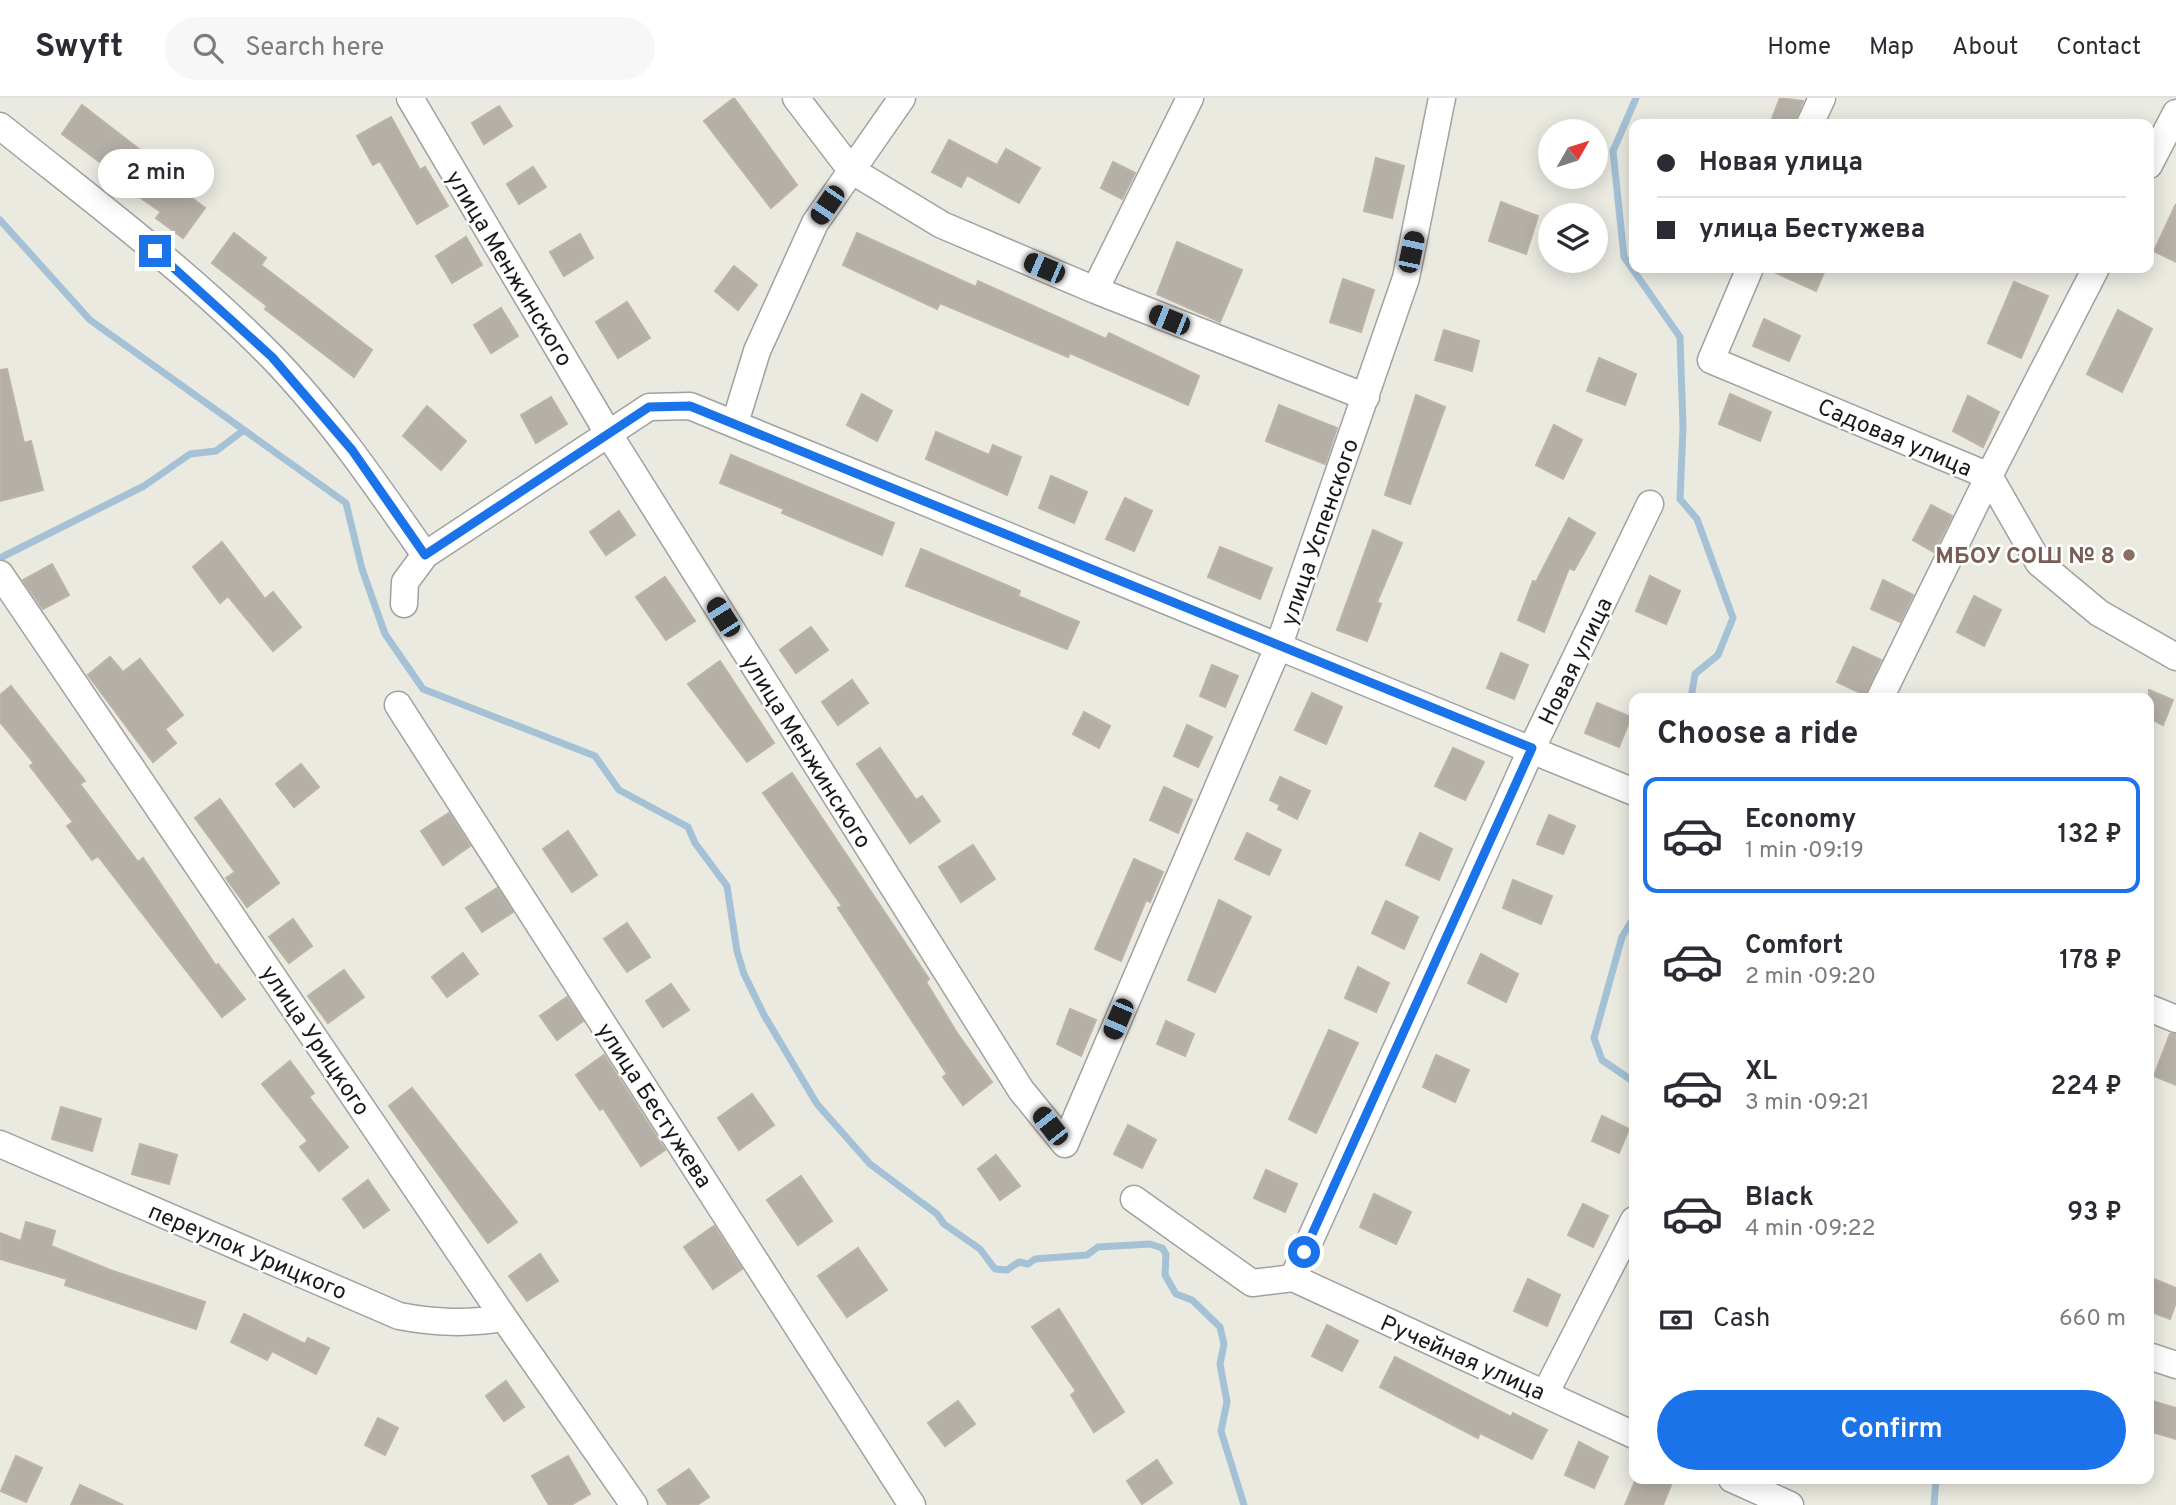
<!DOCTYPE html>
<meta charset="utf-8">
<style>
body{margin:0;font-family:Overpass,sans-serif;background:#f7f7f7;color:#2b2b33;height:100vh;display:flex;flex-direction:column;font-size:26px;white-space:nowrap}
*{box-sizing:border-box;margin:0}
p{font-size:23px;color:#7c7c81}
.icon{flex:none;width:38px;height:38px;fill:none;stroke:currentColor;stroke-width:2;stroke-linecap:round;stroke-linejoin:round}
.map{position:relative;flex:1;overflow:hidden}
.panel{position:absolute;left:1629px;top:595px;width:525px;height:791px;display:flex;flex-direction:column;background:#fff;border-radius:14px;box-shadow:0 4px 18px #0003}
.panel>*{flex:none}
.top-card{position:absolute;left:1629px;top:21px;width:525px;height:154px;border-radius:14px;box-shadow:0 4px 18px #0003;display:grid;align-content:center;height:154px;padding:0 28px;background:#fff}
.needle{width:46px;rotate:51deg}
.tools{position:absolute;left:1538px;top:21px;display:grid;gap:14px}
.tools a{display:grid;place-items:center;width:70px;height:70px;border-radius:50%;background:#fff;box-shadow:0 4px 18px #0003;font-size:35px}
.end{position:absolute;width:32px;height:32px;margin:-16px;border:9px solid #1a73e8;background:#fff;box-shadow:0 0 0 4px #fff}
.from{border-radius:50%}
.bubble{position:absolute;height:49px;border-radius:24px;background:#fff;box-shadow:0 4px 18px #0003;font-size:23px;font-weight:600;line-height:49px;text-align:center}
.car{position:absolute;width:21px;height:42px;margin:-21px -10px;border-radius:9px;box-shadow:0 0 5px 2px #0007;background:linear-gradient(#222 24%,#8ab4d8 0 40%,#222 0 76%,#8ab4d8 0 86%,#222 0)}
.top-card b{display:flex;align-items:center;gap:24px;height:66px;font-size:26px}
.top-card b+b{border-top:2px solid #e1e1e2}
.top-card i{width:18px;height:18px;background:#2b2b33}
ul{padding:0;list-style:none}
li{display:flex;align-items:center;gap:21px;height:116px;margin:0 14px 10px;padding:0 14px;border:4px solid transparent;border-radius:14px}
li div{flex:1}
li b{display:block;font-size:26px}
li em{font-style:normal;font-weight:600}
li.active{border-color:#1a73e8}
li>.icon{width:63px;height:63px;stroke-width:1.5}
h2{padding:0 28px;font-size:32px;line-height:84px}
.pay{display:flex;align-items:center;gap:18px;height:77px;padding:0 28px;font-size:26px}
.pay p{margin-inline-start:auto}
.cta{display:flex;gap:14px;margin-top:auto;padding:14px 28px}
.cta a{flex:1;height:80px;border-radius:42px;background:#1a73e8;color:#fff;font-size:28px;font-weight:600;line-height:80px;text-align:center}
header{display:flex;align-items:center;gap:42px;box-sizing:border-box;height:98px;padding:0 35px;background:#fff;border-bottom:2px solid #e1e1e2}
header strong{font-size:33px}
nav{display:flex;gap:38px;margin-inline-start:auto;font-size:24px}
.search{width:490px;height:63px;background:#f7f7f7;display:flex;align-items:center;gap:18px;box-sizing:border-box;padding:0 24px;border-radius:38px;color:#7c7c81;font-size:26px}
.map>svg:first-child{display:block}
</style>
<header>
<strong>Swyft</strong>
<div class="search"><svg class="icon" aria-label="search" viewBox="0 0 24 24"><circle cx="10" cy="10" r="6"/><path d="M15 15l6 6"/></svg>Search here</div>
<nav><a>Home</a><a>Map</a><a>About</a><a>Contact</a></nav>
</header>
<div class="map">
<svg width="2176" height="1407" viewBox="0 0 2176 1407">
<rect width="100%" height="100%" fill="#ebeae1"/>
<g fill="none" stroke-linecap="round" stroke-linejoin="round">
<path stroke="#a4c1d6" stroke-width="7" d="M1636 0 1613 53 1624 159 1680 239 1683 329 1680 401 1697 421 1733 520 1718 557 1695 576 1691 600
M0 122 90 222 346 405 362 471 385 536 423 591 595 658 619 692 688 729 695 745 727 788 737 853 744 876 764 917 817 1006 870 1066 937 1116 944 1126 980 1151 995 1171 1007 1172 1019 1164 1028 1166 1035 1161 1087 1157 1098 1149 1150 1146 1162 1150 1166 1156 1165 1177 1176 1196 1192 1202 1220 1229 1224 1246 1220 1266 1227 1304 1221 1333 1244 1407
M2 459 144 388 190 356 216 353 244 332
M1634 819 1622 839 1594 940 1602 962 1634 984
M1934 1407 1936 1381"/>
</g>
<path fill="#b4b0a7" stroke="#bcb3a4" stroke-width="2" d="M734 0 797 87 771 110 704 23Z
M1780 0 1803 3 1794 26H1770Z
M82 7 157 65 153 71 205 110 183 140 156 120 161 114 109 78 112 73 62 36Z
M499 8 512 28 484 46 472 25Z
M391 19 420 72 425 69 448 108 417 126 380 63 373 67 357 38Z
M949 42 997 67 1006 51 1040 70 1019 105 967 77 961 89 932 74Z
M1376 60 1404 68 1392 120 1364 113Z
M1113 64 1135 75 1122 101 1101 90Z
M533 69 546 89 519 106 507 86Z
M1501 104 1538 118 1526 156 1489 143Z
M2176 106V164L2154 153Z
M234 135 266 160 261 167 372 252 354 279 265 211 267 208 212 165Z
M857 135 976 189 978 183 1106 241 1109 235 1199 278 1188 307 1070 255 1068 259 940 205 937 211 843 167Z
M580 136 593 160 564 178 550 154Z
M466 139 482 167 452 185 436 158Z
M1177 144 1242 172 1220 224 1157 196Z
M734 168 757 187 738 212 715 193Z
M1765 170H1826L1816 193Z
M1343 181 1374 192 1361 234 1330 224Z
M2014 184 2048 198 2021 260 1988 245Z
M627 204 650 240 618 260 596 224Z
M501 210 518 238 491 255 474 227Z
M2118 212 2152 231 2122 294 2087 276Z
M1764 221 1800 238 1789 263 1753 248Z
M1444 232 1479 243 1472 273 1435 262Z
M1599 260 1636 276 1625 307 1587 293Z
M7 271 24 345 31 343 43 392 0 403V272Z
M862 296 892 313 877 343 847 327Z
M1730 296 1771 314 1760 343 1719 326Z
M1416 297 1445 309 1410 406 1385 397Z
M1968 298 1999 314 1983 349 1953 333Z
M551 299 567 326 536 345 521 317Z
M1279 307 1337 330 1325 366 1266 343Z
M427 308 466 343 441 372 403 338Z
M1554 327 1582 342 1563 381 1536 367Z
M936 334 989 357 993 347 1021 359 1007 397 926 361Z
M731 357 894 425 882 457 782 415 784 411 720 385Z
M1051 378 1087 394 1074 425 1039 410Z
M1125 400 1152 413 1134 453 1106 441Z
M1931 407 1952 418 1934 454 1913 442Z
M619 413 635 437 606 457 590 434Z
M1569 420 1595 435 1574 472 1569 470 1544 534 1518 522 1533 483 1536 484Z
M1373 432 1402 445 1377 504 1381 506 1367 543 1337 532Z
M222 444 265 501 273 494 301 529 273 553 228 498 220 505 193 469Z
M1220 449 1272 470 1260 501 1208 479Z
M921 451 1020 493 1018 498 1079 524 1067 551 906 488Z
M52 466 69 497 43 511 23 482Z
M1650 478 1680 493 1666 526 1636 513Z
M665 479 695 523 666 542 636 499Z
M1883 482 1913 497 1900 524 1871 511Z
M1974 498 2001 512 1984 548 1957 534Z
M811 529 828 552 796 575 780 552Z
M1853 549 1881 562 1865 597 1837 584Z
M1501 555 1528 567 1514 601 1487 590Z
M110 559 123 574 140 561 183 617 165 631 176 645 153 664 88 577Z
M720 563 774 645 747 664 688 586Z
M1212 567 1238 578 1225 609 1200 598Z
M852 582 868 605 838 627 822 604Z
M11 588 85 683 80 686 138 764 143 760 216 868 218 866 245 901 222 919 98 758 92 762 67 728 73 724 30 668 34 665 0 624V597Z
M2149 592 2173 602 2163 627 2149 620Z
M1312 595 1342 609 1326 646 1295 632Z
M1597 605 1631 619 1619 649 1585 635Z
M1084 614 1110 628 1099 650 1073 636Z
M1187 627 1212 639 1198 669 1174 658Z
M880 650 916 702 922 698 940 723 910 745 857 666Z
M1453 650 1484 664 1465 702 1435 688Z
M301 666 319 689 294 709 276 686Z
M792 675 929 881 926 884 957 935 992 984 963 1007 943 979 947 976 838 810 842 808 763 695Z
M1280 679 1310 693 1297 721 1278 711 1280 707 1270 702Z
M1164 689 1192 702 1178 735 1150 722Z
M220 701 279 785 247 809 226 780 235 774 195 720Z
M449 715 470 748 443 767 421 733Z
M1549 717 1575 728 1563 756 1537 746Z
M568 733 597 777 572 794 543 751Z
M1247 735 1281 752 1269 777 1235 761Z
M1420 735 1452 751 1439 782 1406 767Z
M973 747 995 781 961 804 939 769Z
M1134 761 1163 774 1150 804 1146 802 1121 863 1095 851Z
M1513 782 1552 798 1541 826 1503 810Z
M497 790 513 814 482 834 466 810Z
M1219 802 1251 819 1215 894 1188 882Z
M1386 803 1418 819 1404 851 1372 835Z
M293 821 312 848 289 865 269 839Z
M627 825 650 859 627 874 604 841Z
M463 855 478 876 447 899 432 879Z
M1481 856 1518 876 1506 904 1468 885Z
M1358 869 1389 885 1376 914 1345 900Z
M344 872 364 899 328 925 308 898Z
M671 886 689 912 663 929 646 903Z
M567 899 583 923 557 942 540 918Z
M1070 911 1096 922 1081 958 1057 946Z
M1166 923 1194 936 1185 958 1157 946Z
M1329 932 1358 945 1316 1035 1289 1021Z
M2170 936H2176V987L2154 978Z
M604 957 665 1052 641 1068 603 1010 600 1012 576 977Z
M1436 957 1469 972 1455 1004 1423 989Z
M290 963 314 995 309 999 348 1049 319 1073 300 1049 308 1043 262 986Z
M412 990 517 1124 488 1145 389 1008Z
M752 996 774 1027 739 1052 718 1020Z
M61 1009 101 1021 92 1053 52 1041Z
M1602 1018 1629 1031 1619 1055 1592 1043Z
M1128 1027 1156 1042 1142 1070 1114 1056Z
M140 1046 177 1057 169 1086 132 1076Z
M996 1057 1020 1088 1000 1102 978 1071Z
M1266 1072 1297 1086 1285 1114 1254 1100Z
M801 1078 832 1123 798 1147 767 1102Z
M368 1082 389 1112 364 1130 343 1101Z
M1374 1096 1411 1114 1396 1146 1360 1129Z
M1583 1106 1608 1118 1593 1149 1568 1137Z
M26 1124 55 1133 51 1148 110 1172 205 1204 196 1231 65 1187 67 1181 0 1161V1135L21 1143Z
M714 1128 742 1171 713 1191 684 1149Z
M858 1150 887 1192 847 1219 818 1178Z
M540 1156 558 1183 527 1203 509 1178Z
M2149 1179 2176 1190V1204L2170 1221 2149 1213Z
M1528 1181 1560 1197 1547 1228 1514 1213Z
M1059 1211 1124 1314 1094 1334 1071 1297 1076 1293 1032 1229Z
M244 1216 305 1246 308 1240 329 1250 316 1276 272 1253 267 1262 231 1244Z
M1327 1227 1358 1243 1342 1273 1312 1258Z
M1395 1259 1511 1319 1513 1315 1547 1332 1532 1361 1480 1335 1478 1340 1380 1289Z
M506 1283 524 1309 504 1323 486 1298Z
M2149 1302 2176 1310V1341L2149 1333Z
M958 1303 975 1326 945 1348 928 1325Z
M378 1320 398 1330 385 1357 365 1347Z
M1579 1344 1608 1359 1594 1390 1565 1377Z
M16 1358 42 1370 26 1404 1 1393Z
M568 1358 590 1396 571 1407H549L532 1378Z
M1157 1362 1172 1385 1142 1406 1127 1383Z
M689 1371 709 1399 697 1407H668L658 1392Z
M1636 1381H1658L1671 1387 1663 1407H1625Z
M80 1387 123 1407H71Z"/>
<g fill="none" stroke-linecap="round" stroke-linejoin="round">
<defs>
<path id="minor" d="M410 0 608 335 1021 992 1065 1046 1279 547 1406 180 1442 0
M796 0 851 72 942 127 1095 192 1366 299
M1810 26 1822 0
M0 28C92 102 189 174 272 259 330 319 377 388 425 457L405 484 404 506
M2149 67 2176 15
M1750 170 1711 262 1989 378 2039 465 2099 515 2176 559
M1095 192 1190 0
M735 325 757 253 815 125 902 0
M425 457 649 309 690 308 1634 694
M0 476 504 1220 634 1407
M1880 600 1989 378 2096 170
M398 607 912 1407
M2149 910 2176 921
M0 1046 399 1218C436 1225 467 1226 504 1220
M1134 1101 1252 1185 1293 1180
M1293 1180 1532 650 1650 406
M1293 1180 1634 1337
M2149 1258 2176 1267
M1545 1296 1634 1122
M1732 1381 1790 1407"/>
</defs>
<use href="#minor" stroke="#a1a1a1" stroke-width="29"/>
<use href="#minor" stroke="#fff" stroke-width="26"/>
</g>
<g fill="none" stroke-linecap="round" stroke-linejoin="round">
<path stroke="#1a73e8" stroke-width="9" d="M155 153 272 259 352 352 425 457 649 309 690 308 1532 650 1304 1154"/>
</g>
<circle fill="#8d6e63" stroke="#fff" stroke-width="2.5" cx="2129" cy="457" r="7"/>
<g text-anchor="middle" stroke-width="5" stroke-linejoin="round" paint-order="stroke">
<g font-size="23" fill="#1a1a1a" stroke="#fff">
<text transform="translate(510 170) rotate(59)" y="8">улица Менжинского</text>
<text transform="translate(1895 339) rotate(23)" y="8">Садовая улица</text>
<text transform="translate(1319 434) rotate(-71)" y="8">улица Успенского</text>
<text transform="translate(1575 563) rotate(-64)" y="8">Новая улица</text>
<text transform="translate(807 653) rotate(58)" y="8">улица Менжинского</text>
<text transform="translate(316 942) rotate(56)" y="8">улица Урицкого</text>
<text transform="translate(655 1007) rotate(57)" y="8">улица Бестужева</text>
<text transform="translate(248 1153) rotate(23)" y="8">переулок Урицкого</text>
<text transform="translate(1463 1259) rotate(24)" y="8">Ручейная улица</text>
</g>
<g font-size="23" font-weight="bold" fill="#785e54" stroke="#fff" text-anchor="end">
<text x="2115" y="465">МБОУ СОШ № 8</text>
</g>
</g>
</svg>
<div class="tools">
<a><svg class="needle" viewBox="-14 -14 28 28"><path d="M0-13l5 13h-10z" fill="#e53935"/><path d="M0 13l5-13h-10z" fill="#7c7c81"/></svg></a>
<a><svg class="icon" aria-label="layers" viewBox="0 0 24 24"><path d="M12 4l9 5-9 5-9-5zM3 14l9 5 9-5"/></svg></a>
</div>
<i class="end from" style="left:1304px;top:1154px"></i>
<i class="end" style="left:155px;top:153px"></i>
<div class="bubble" style="left:98px;top:51px;width:116px">2 min</div>
<i class="car" style="left:827px;top:107px;rotate:214deg"></i>
<i class="car" style="left:1411px;top:154px;rotate:12deg"></i>
<i class="car" style="left:1044px;top:170px;rotate:293deg"></i>
<i class="car" style="left:1169px;top:222px;rotate:292deg"></i>
<i class="car" style="left:723px;top:519px;rotate:328deg"></i>
<i class="car" style="left:1118px;top:921px;rotate:203deg"></i>
<i class="car" style="left:1050px;top:1028px;rotate:322deg"></i>
<div class="top-card">
<b><i class="from"></i>Новая улица</b>
<b><i></i>улица Бестужева</b>
</div>
<section class="panel">
<h2>Choose a ride</h2>
<ul>
<li class="active"><svg class="icon" aria-label="car" viewBox="0 0 24 24"><path d="M5 17H2v-5l4-1 3-4h7l3 4 3 1v5h-3M9 17h6M6 11h13"/><circle cx="7" cy="17" r="2"/><circle cx="17" cy="17" r="2"/></svg><div><b>Economy</b><p>1 min · 09:19</p></div><em>132 ₽</em></li>
<li><svg class="icon" aria-label="car" viewBox="0 0 24 24"><path d="M5 17H2v-5l4-1 3-4h7l3 4 3 1v5h-3M9 17h6M6 11h13"/><circle cx="7" cy="17" r="2"/><circle cx="17" cy="17" r="2"/></svg><div><b>Comfort</b><p>2 min · 09:20</p></div><em>178 ₽</em></li>
<li><svg class="icon" aria-label="car" viewBox="0 0 24 24"><path d="M5 17H2v-5l4-1 3-4h7l3 4 3 1v5h-3M9 17h6M6 11h13"/><circle cx="7" cy="17" r="2"/><circle cx="17" cy="17" r="2"/></svg><div><b>XL</b><p>3 min · 09:21</p></div><em>224 ₽</em></li>
<li><svg class="icon" aria-label="car" viewBox="0 0 24 24"><path d="M5 17H2v-5l4-1 3-4h7l3 4 3 1v5h-3M9 17h6M6 11h13"/><circle cx="7" cy="17" r="2"/><circle cx="17" cy="17" r="2"/></svg><div><b>Black</b><p>4 min · 09:22</p></div><em>93 ₽</em></li>
</ul>
<div class="pay"><svg class="icon" aria-label="cash" viewBox="0 0 24 24"><path d="M3 7h18v10H3z"/><circle cx="12" cy="12" r="2"/></svg>Cash<p>660 m</p></div>
<div class="cta"><a>Confirm</a></div>
</section>
</div>
